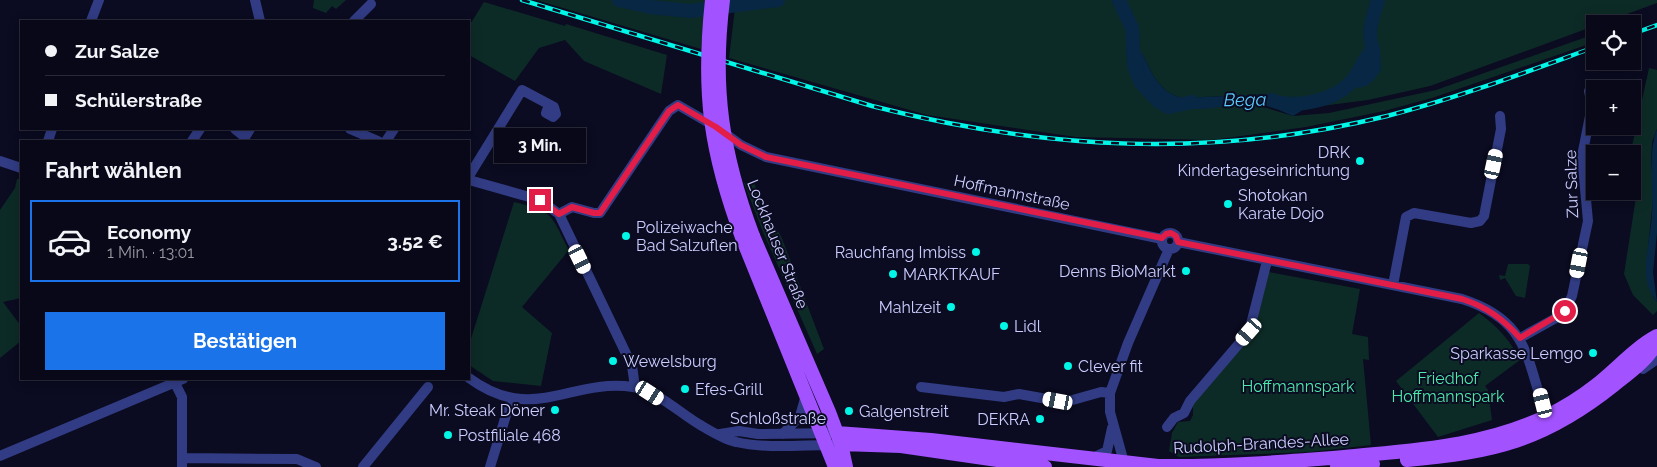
<!DOCTYPE html>
<html lang="de">
<meta charset="utf-8">
<style>
body{margin:0;font-family:Raleway,sans-serif;background:#112;color:#f1f3f6;height:100vh;display:flex;flex-direction:column;font-size:19px;white-space:nowrap}
*{box-sizing:border-box;margin:0}
p{font-size:16px;color:#989aa2}
.icon{flex:none;width:28px;height:28px;fill:none;stroke:currentColor;stroke-width:2;stroke-linecap:round;stroke-linejoin:round}
.map{position:relative;flex:1;overflow:hidden}
.panel{position:absolute;left:20px;top:140px;width:450px;height:240px;display:flex;flex-direction:column;background:#080819;border-radius:0px;box-shadow:0 2px 12px #0003,0 0 0 1px #292938}
.panel>*{flex:none}
.banner{position:absolute;left:20px;top:20px;width:450px;height:110px;border-radius:0px;box-shadow:0 2px 12px #0003,0 0 0 1px #292938;display:grid;align-content:center;height:110px;padding:0 25px;background:#080819}
.controls{position:absolute;left:1586px;top:15px;display:grid;gap:10px}
.controls a{display:grid;place-items:center;width:55px;height:55px;border-radius:0px;background:#080819;box-shadow:0 2px 12px #0003,0 0 0 1px #292938;font-size:25px}
.end{position:absolute;width:22px;height:22px;margin:-11px;border:6px solid #e11d48;background:#fff;box-shadow:0 0 0 2px #fff}
.from{border-radius:50%}
.bubble{position:absolute;height:35px;border-radius:0px;background:#080819;box-shadow:0 2px 12px #0003,0 0 0 1px #292938;font-size:16px;font-weight:700;line-height:35px;text-align:center}
.car{position:absolute;width:15px;height:30px;margin:-15px -8px;border-radius:6px;box-shadow:0 0 4px 1px #0007;background:linear-gradient(#fff 24%,#345 0 40%,#fff 0 76%,#345 0 86%,#fff 0)}
.banner b{display:flex;align-items:center;gap:18px;height:48px;font-size:19px}
.banner b+b{border-top:1px solid #292938}
.banner i{width:12px;height:12px;background:#f1f3f6}
ul{padding:0;list-style:none}
li{display:flex;align-items:center;gap:15px;height:82px;margin:0 10px 8px;padding:0 15px;border:2px solid transparent;border-radius:0px}
li div{flex:1}
li b{display:block;font-size:19px}
li em{font-style:normal;font-weight:700}
li.on{border-color:#1a73e8}
li>.icon{width:45px;height:45px;stroke-width:1.5}
h2{padding:0 25px;font-size:22px;line-height:60px}
.cta{display:flex;gap:10px;margin-top:auto;padding:10px 25px}
.cta a{flex:1;height:58px;border-radius:0px;background:#1a73e8;color:#fff;font-size:20px;font-weight:700;line-height:58px;text-align:center}
.map>svg:first-child{display:block}
</style>
<div class="map">
<svg width="1657" height="467" viewBox="0 0 1657 467">
<rect width="100%" height="100%" fill="#0b0b21"/>
<path fill="#0d2b26" d="M314 0H346L336 9 332 6 326 13 313 8Z
M536 0H706L701 49Z
M736 0H1657V3L1430 86 1368 100 1306 108 1293 106 1269 94 1183 98C1159 93 1152 73 1142 53L1145 82 1196 109 1251 103 1293 116 1329 113 1436 90 1595 34V42L1432 98 1384 111 1306 127 1212 140 1076 137 927 115 729 58Z
M484 2 565 26 566 24 667 55 661 94 584 61 565 40 539 48 515 81 469 55V26Z
M1649 68 1657 70V129L1652 142 1651 162 1654 190 1648 247 1653 297 1657 302V311L1653 315 1633 295 1624 274 1636 197 1628 195V191H1632V146Z
M17 179H21V298L3 302 21 326V341L0 358V210L15 188Z
M754 181 760 203 781 236 824 349 817 354 763 232 744 183Z
M514 202C555 212 550 214 569 250L522 307 552 333 541 386 493 381 469 365V351L471 347 469 345Z
M1508 264H1528L1530 266 1525 298 1516 296 1505 278 1500 280 1499 275 1505 276Z
M1269 272 1360 289 1352 334 1368 337 1369 360 1363 359 1371 445 1310 452 1179 457 1169 451 1172 433 1178 422 1190 421 1193 415V403L1253 335Z
M1479 313C1497 326 1510 340 1520 360L1485 386 1488 390 1492 420 1438 437 1396 381Z"/>
<path fill="#072744" d="M1134 52 1142 53C1152 73 1159 93 1183 98L1269 94 1293 106 1306 108 1293 116C1280 111 1264 102 1249 103 1231 103 1214 110 1196 109 1158 109 1144 83 1134 52Z
M1657 129V233L1653 272 1657 302C1650 293 1647 285 1646 274 1645 254 1651 233 1652 213 1654 184 1647 156 1657 129Z"/>
<g fill="none" stroke-linecap="round" stroke-linejoin="round">
<path stroke="#072744" stroke-width="14" d="M619 0 650 7 690 11 778 0
M1119 0 1132 28 1134 66 1141 83 1158 101 1169 107 1192 102
M1353 80C1364 83 1368 76 1374 68L1373 49
M1271 100C1294 109 1334 101 1351 82 1360 72 1363 59 1373 49 1366 33 1373 17 1378 0"/>
<path stroke="#313c84" stroke-width="10" d="M255 0 260 21
M91 21 99 0
M354 21 371 4
M235 129 245 137 250 129
M350 129 378 141
M48 141 52 129
M192 141 200 129
M386 141 394 129
M0 161 21 168
M469 176 522 90 554 107 556 114 553 117 546 113 549 105
M469 180 540 200 559 214 632 366 635 387
M559 214 572 207 594 213H600L669 111 678 105 716 127 741 145 766 157 1162 239
M1162 241a8 8 0 1 1 16 0a8 8 0 1 1-16 0Z
M1178 242 1462 299C1534 322 1525 364 1549 422
M1393 285 1406 217 1414 213 1471 223 1480 221 1484 216 1501 129 1500 116
M1520 338 1556 318 1565 311 1572 296 1588 221 1582 156 1592 106 1589 91
M1643 369 1657 359
M469 378C533 425 569 378 633 387 659 391 680 414 702 426 712 432 726 440 736 442 766 449 801 445 831 445
M173 379 182 397V467
M921 387 1004 397 1019 394 1058 401H1069L1101 392 1110 393
M1167 427 1174 418 1184 413 1190 401 1249 332 1267 261
M720 434 739 431 758 434 837 433
M783 434 800 416 806 395
M0 456 183 379
M182 458 297 459 316 467
M1093 458 1107 451 1112 428
M1125 466 1110 412V393L1128 343 1169 249
M363 467 428 387
M490 467 511 399"/>
<path stroke="#a252ff" stroke-width="14" d="M753 236 829 412 841 444 846 467
M743 240 835 467
M837 433 931 440 1158 466C1220 467 1282 462 1344 457 1413 450 1483 447 1547 416 1563 408 1581 397 1595 386 1616 370 1633 349 1657 336
M841 444 901 446 1045 467
M1407 460C1494 452 1544 441 1614 385 1629 373 1648 360 1657 342
M1337 467 1373 464"/>
<defs>
<path id="rail" d="M522 0 872 106C1046 150 1211 159 1387 116 1458 98 1526 72 1595 47
M1632 34 1657 25"/>
</defs>
<use href="#rail" stroke="#00f6e7" stroke-width="4.5"/>
<use href="#rail" stroke="#0b0b21" stroke-width="2.5" stroke-dasharray="8" stroke-linecap="butt"/>
<path stroke="#a252ff" stroke-width="14" d="M712 0C702 93 710 152 743 240
M723 0C712 87 722 154 753 236"/>
</g>
<g fill="none" stroke-linecap="round" stroke-linejoin="round">
<path stroke="#e11d48" stroke-width="6" d="M540 200 559 214 572 207 594 213H600L669 111 678 105 716 127 741 145 766 157 1162 238 1166 234 1171 233 1176 236 1178 242 1462 299C1487 307 1503 319 1520 338L1565 311"/>
</g>
<g fill="#00f6e7" stroke="#0b0b21" stroke-width="2">
<circle cx="1360" cy="161" r="5"/>
<circle cx="1228" cy="204" r="5"/>
<circle cx="626" cy="236" r="5"/>
<circle cx="976" cy="252" r="5"/>
<circle cx="1186" cy="271" r="5"/>
<circle cx="893" cy="274" r="5"/>
<circle cx="951" cy="307" r="5"/>
<circle cx="1004" cy="326" r="5"/>
<circle cx="1593" cy="353" r="5"/>
<circle cx="613" cy="361" r="5"/>
<circle cx="1068" cy="366" r="5"/>
<circle cx="685" cy="389" r="5"/>
<circle cx="555" cy="410" r="5"/>
<circle cx="849" cy="411" r="5"/>
<circle cx="1040" cy="419" r="5"/>
<circle cx="448" cy="435" r="5"/>
</g>
<g text-anchor="middle" stroke-width="4" stroke-linejoin="round" paint-order="stroke">
<g font-size="16" fill="#cbcdff" stroke="#0b0b21" text-anchor="start">
<text x="1350" y="158" text-anchor="end">DRK<tspan x="1350" dy="18">Kindertageseinrichtung</tspan></text>
<text x="1238" y="201">Shotokan<tspan x="1238" dy="18">Karate Dojo</tspan></text>
<text x="636" y="233">Polizeiwache<tspan x="636" dy="18">Bad Salzuflen</tspan></text>
<text x="966" y="258" text-anchor="end">Rauchfang Imbiss</text>
<text x="1176" y="277" text-anchor="end">Denns BioMarkt</text>
<text x="903" y="280">MARKTKAUF</text>
<text x="941" y="313" text-anchor="end">Mahlzeit</text>
<text x="1014" y="332">Lidl</text>
<text x="1583" y="359" text-anchor="end">Sparkasse Lemgo</text>
<text x="623" y="367">Wewelsburg</text>
<text x="1078" y="372">Clever fit</text>
<text x="695" y="395">Efes-Grill</text>
<text x="545" y="416" text-anchor="end">Mr. Steak Döner</text>
<text x="859" y="417">Galgenstreit</text>
<text x="1030" y="425" text-anchor="end">DEKRA</text>
<text x="458" y="441">Postfiliale 468</text>
</g>
<g font-size="16" fill="#cbcdff" stroke="#0b0b21">
<text transform="translate(1571 184) rotate(-92)" y="6">Zur Salze</text>
<text transform="translate(1012 192) rotate(12)" y="6">Hoffmannstraße</text>
<text transform="translate(778 244) rotate(68)" y="6">Lockhauser Straße</text>
<text x="778" y="424">Schloßstraße</text>
<text transform="translate(1261 443) rotate(-3)" y="6">Rudolph-Brandes-Allee</text>
</g>
<g font-size="16" fill="#4ce9a9" stroke="#0b0b21">
<text x="1448" y="384">Friedhof<tspan x="1448" dy="18">Hoffmannspark</tspan></text>
<text x="1298" y="392">Hoffmannspark</text>
</g>
<g font-size="18" font-style="italic" fill="#59cdff" stroke="#0b0b21">
<text transform="translate(1245 100) rotate(-1)" y="6">Bega</text>
</g>
</g>
</svg>
<div class="controls">
<a><svg class="icon" aria-label="locate" viewBox="0 0 24 24"><circle cx="12" cy="12" r="6"/><path d="M12 2v4M12 18v4M2 12h4M18 12h4"/></svg></a>
<a>+</a>
<a>−</a>
</div>
<i class="end from" style="left:1565px;top:311px"></i>
<i class="end" style="left:540px;top:200px"></i>
<div class="bubble" style="left:494px;top:128px;width:92px">3 Min.</div>
<i class="car" style="left:1494px;top:164px;rotate:12deg"></i>
<i class="car" style="left:580px;top:259px;rotate:154deg"></i>
<i class="car" style="left:1579px;top:263px;rotate:191deg"></i>
<i class="car" style="left:1249px;top:332px;rotate:221deg"></i>
<i class="car" style="left:650px;top:393px;rotate:123deg"></i>
<i class="car" style="left:1058px;top:401px;rotate:281deg"></i>
<i class="car" style="left:1543px;top:403px;rotate:346deg"></i>
<div class="banner">
<b><i class="from"></i>Zur Salze</b>
<b><i></i>Schülerstraße</b>
</div>
<section class="panel">
<h2>Fahrt wählen</h2>
<ul>
<li class="on"><svg class="icon" aria-label="car" viewBox="0 0 24 24"><path d="M5 17H2v-5l4-1 3-4h7l3 4 3 1v5h-3M9 17h6M6 11h13"/><circle cx="7" cy="17" r="2"/><circle cx="17" cy="17" r="2"/></svg><div><b>Economy</b><p>1 Min. · 13:01</p></div><em>3.52 €</em></li>
</ul>
<div class="cta"><a>Bestätigen</a></div>
</section>
</div>
